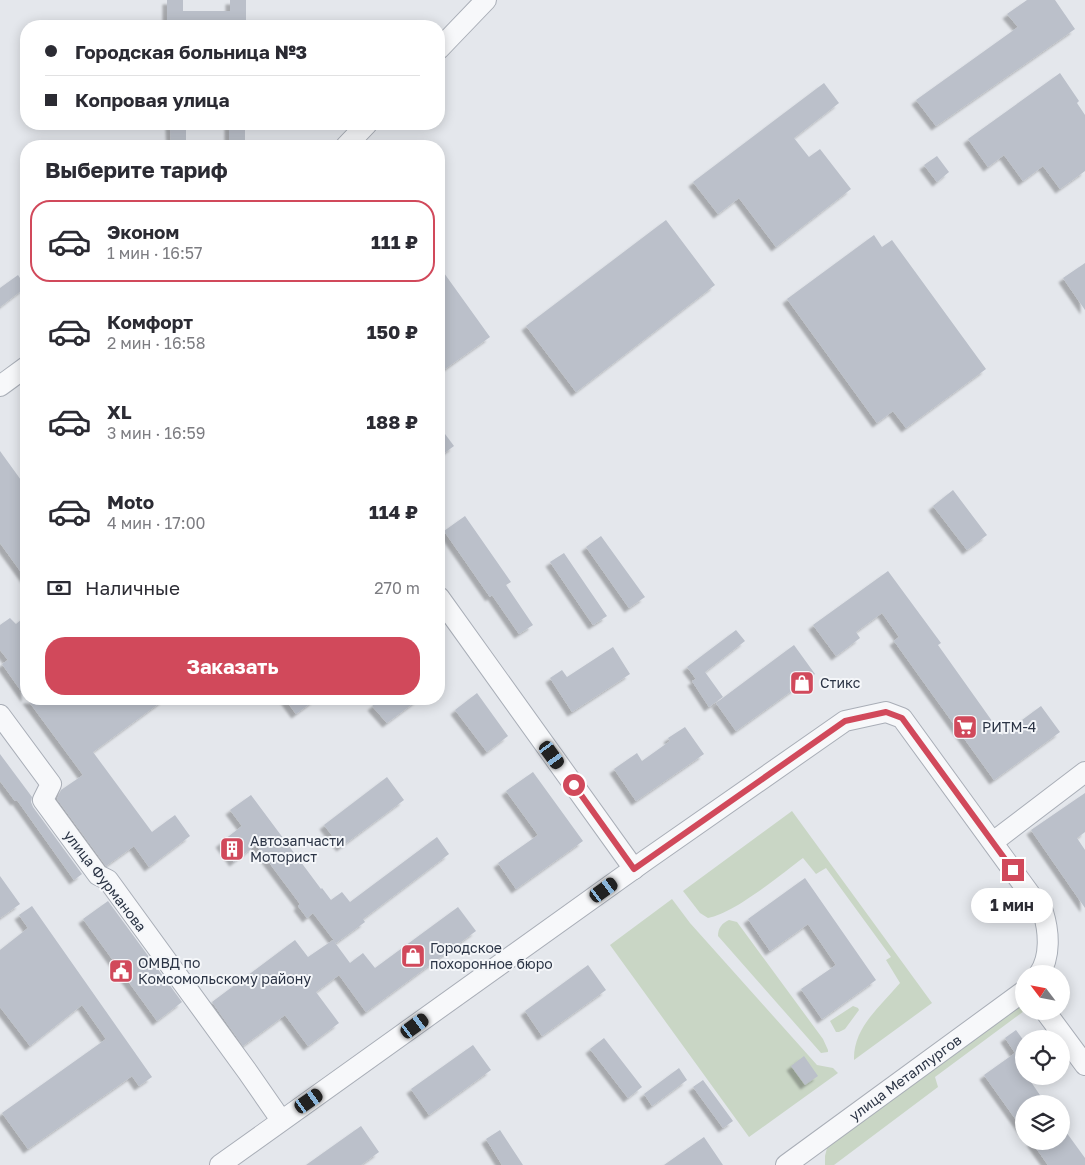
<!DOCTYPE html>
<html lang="ru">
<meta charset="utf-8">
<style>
body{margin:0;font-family:"Golos Text",sans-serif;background:#f7f7f7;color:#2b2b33;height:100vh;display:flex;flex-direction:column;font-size:19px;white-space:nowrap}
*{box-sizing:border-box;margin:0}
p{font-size:16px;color:#7c7c81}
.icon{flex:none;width:28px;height:28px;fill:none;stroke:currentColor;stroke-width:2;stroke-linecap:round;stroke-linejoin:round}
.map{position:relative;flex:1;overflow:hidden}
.drawer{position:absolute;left:20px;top:140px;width:425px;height:565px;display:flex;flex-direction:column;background:#fff;border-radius:20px;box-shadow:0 2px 12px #0003}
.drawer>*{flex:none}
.banner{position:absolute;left:20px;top:20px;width:425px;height:110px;border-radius:20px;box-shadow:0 2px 12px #0003;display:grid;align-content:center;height:110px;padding:0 25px;background:#fff}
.needle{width:32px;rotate:302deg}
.buttons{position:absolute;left:1015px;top:965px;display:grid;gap:10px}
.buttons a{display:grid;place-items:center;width:55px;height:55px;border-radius:50%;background:#fff;box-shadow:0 2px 12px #0003;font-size:25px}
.end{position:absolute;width:22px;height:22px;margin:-11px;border:6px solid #d1495b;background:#fff;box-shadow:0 0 0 2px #fff}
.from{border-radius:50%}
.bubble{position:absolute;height:35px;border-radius:18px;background:#fff;box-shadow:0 2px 12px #0003;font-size:16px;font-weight:700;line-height:35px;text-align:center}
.car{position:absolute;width:15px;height:30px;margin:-15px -8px;border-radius:6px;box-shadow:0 0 4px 1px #0007;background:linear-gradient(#222 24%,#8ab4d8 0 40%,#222 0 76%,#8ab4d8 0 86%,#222 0)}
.banner b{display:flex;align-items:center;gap:18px;height:48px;font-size:19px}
.banner b+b{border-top:1px solid #e1e1e2}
.banner i{width:12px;height:12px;background:#2b2b33}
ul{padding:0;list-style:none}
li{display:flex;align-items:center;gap:15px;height:82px;margin:0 10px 8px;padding:0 15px;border:2px solid transparent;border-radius:20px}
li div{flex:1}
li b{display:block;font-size:19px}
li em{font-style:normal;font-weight:700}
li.current{border-color:#d1495b}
li>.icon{width:45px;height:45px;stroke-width:1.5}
h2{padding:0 25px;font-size:22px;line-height:60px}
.pay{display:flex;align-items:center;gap:12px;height:55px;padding:0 25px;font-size:19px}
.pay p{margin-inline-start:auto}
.action{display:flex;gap:10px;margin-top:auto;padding:10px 25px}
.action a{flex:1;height:58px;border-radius:20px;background:#d1495b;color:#fff;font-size:20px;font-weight:700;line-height:58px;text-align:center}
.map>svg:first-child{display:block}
</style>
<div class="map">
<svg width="1085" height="1165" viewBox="0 0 1085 1165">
<defs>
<filter id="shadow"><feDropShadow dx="-4.5" dy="4.5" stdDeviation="1" flood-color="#0004"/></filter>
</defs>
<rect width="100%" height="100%" fill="#e4e7ec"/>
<path fill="#c9d6c5" d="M792 811 932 1003 854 1060C853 1027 881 1006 900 983L886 960 891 957 826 868 816 874 803 858C780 875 735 913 708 918L700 913 683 891Z
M672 899 690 923 817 1065 833 1068 838 1073 749 1137 610 945Z
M729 920 737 922 823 1039 828 1050V1052L821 1053 718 936C718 928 722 923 729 920Z
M1024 1002V1011L935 1077 938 1087 834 1165H825V1156L827 1148Z
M853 1006 858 1008 859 1010 845 1029 839 1032H836L830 1021Z"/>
<path fill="#bbc0ca" filter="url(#shadow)" d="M167 0H183V11H230V0H246V26H167Z
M1027 0H1055L1075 29 936 126 916 100 1018 27 1007 14Z
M1060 73 1079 101 1077 103 1085 115V171L1060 189 1043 166 1023 181 1004 155 988 167 968 139Z
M824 83 839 103 794 138 809 157 820 149 851 189 776 247 739 198 718 214 693 182Z
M170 124H186V146H171Z
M229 124H245V146H229Z
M937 156 949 172 937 182 924 165Z
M666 220 715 285 576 392 526 326Z
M874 235 882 247 892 240 986 369 906 428 893 411 877 423 787 299Z
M1085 263V310L1063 278Z
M439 266 490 337 445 369 439 360Z
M18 275 26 287 0 307V288Z
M439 426 454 446 439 457Z
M0 451 26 487V579L0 543Z
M953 490 987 535 967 550 933 506Z
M465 516 511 582 506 585 533 625 519 634 492 595 490 597 444 531Z
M601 536 645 597 629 608 586 547Z
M564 553 607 616 593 625 550 562Z
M888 571 941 643 938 645 1002 735 1041 706 1060 732 994 780 894 641 899 637 882 613 856 632 860 638 836 656 813 625Z
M26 616V698L2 664 8 660 0 650V625L10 618 16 624Z
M736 630 745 641 705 672 723 697 709 707 692 681 696 679 687 667Z
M794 645 815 674 736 731 716 703Z
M613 647 630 674 572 712 550 678 562 670 567 677Z
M477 693 508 736 487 752 455 710Z
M27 699H165L93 752 152 832 175 815 190 836 149 867 134 846 106 866 57 799 61 790 83 775Z
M285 699H316L296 714Z
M381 699H419L387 723 372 706Z
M685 727 704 754 636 801 614 769 637 753 642 761 670 741 668 738Z
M0 754 32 797 31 802 33 807 82 874 74 880 17 800 15 801 0 781Z
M533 772 583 841 516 889 498 863 538 835 506 791Z
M387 777 404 800 341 847 324 825Z
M1085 793V832L1077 838 1085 850V908L1031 830Z
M251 795 321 889 322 888 331 900 342 892 350 902 437 837 449 854 363 919 365 922 336 943 313 913 307 918 298 906 300 904 256 845 234 862 220 843 242 826 230 810Z
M0 876 20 904 0 918Z
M805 878 876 980 822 1019 801 989 836 965 808 924 770 951 748 919Z
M108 901 182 1002 157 1021 83 919Z
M32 906 152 1077 139 1086 132 1076 28 1149 2 1113 106 1039 82 1005 30 1046 0 1007V950L28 928 19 915Z
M458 907 476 931 366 1012 339 975 316 992 339 1023 308 1046 285 1015 243 1046 212 1002 295 940 308 957 333 940 350 963 363 953 375 968Z
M588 965 606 990 542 1036 525 1011Z
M1016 1030 1024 1041V1076H1027L1046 1104H1024V1131L984 1075 1015 1053 1005 1038Z
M604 1038 642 1087 628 1098 590 1049Z
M473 1045 491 1070 429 1115 411 1089Z
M804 1056 818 1076 805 1085 791 1066Z
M679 1068 687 1080 652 1106 644 1094Z
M703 1080 733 1121 723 1128 693 1087Z
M1061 1125 1085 1158V1165H1048L1031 1141H1061Z
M361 1126 379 1152 361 1165H306Z
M500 1130 523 1165H502L486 1139Z
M704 1137 723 1165H664Z"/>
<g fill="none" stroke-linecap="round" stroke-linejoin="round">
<defs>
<g id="minor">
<path d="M439 49 486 0"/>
<path d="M346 146 367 124"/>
<path d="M0 386 26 367"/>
<path d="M439 597 634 869"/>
<path d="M0 715 51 784 43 800 98 875 108 880 247 1071 281 1120"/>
<path d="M993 842 1085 772"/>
<path d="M1045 1011 1085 1065"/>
<path d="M220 1165 646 860 845 721 886 712 902 718 1043 912C1049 931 1051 957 1039 974"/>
<path id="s1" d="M786 1165 1024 991"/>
</g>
</defs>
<use href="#minor" stroke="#a9aeb7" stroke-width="22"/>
<use href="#minor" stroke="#f7f8fa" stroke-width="20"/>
</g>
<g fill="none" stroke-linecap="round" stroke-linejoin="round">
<path stroke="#d1495b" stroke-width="6" d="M574 785 634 869 845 721 886 712 902 718 1013 870"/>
</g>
<defs>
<symbol id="shop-square" viewBox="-11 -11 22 22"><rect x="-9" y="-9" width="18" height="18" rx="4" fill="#d1495b" stroke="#f4f6f9"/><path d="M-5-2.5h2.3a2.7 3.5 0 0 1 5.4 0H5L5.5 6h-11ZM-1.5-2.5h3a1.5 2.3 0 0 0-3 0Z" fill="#fff"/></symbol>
<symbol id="supermarket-square" viewBox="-11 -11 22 22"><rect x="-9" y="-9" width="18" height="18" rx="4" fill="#d1495b" stroke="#f4f6f9"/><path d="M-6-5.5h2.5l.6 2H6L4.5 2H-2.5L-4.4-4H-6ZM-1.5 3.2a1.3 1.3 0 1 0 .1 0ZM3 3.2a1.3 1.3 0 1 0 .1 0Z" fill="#fff"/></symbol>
<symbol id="building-square" viewBox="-11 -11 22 22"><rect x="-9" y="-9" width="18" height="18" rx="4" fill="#d1495b" stroke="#f4f6f9"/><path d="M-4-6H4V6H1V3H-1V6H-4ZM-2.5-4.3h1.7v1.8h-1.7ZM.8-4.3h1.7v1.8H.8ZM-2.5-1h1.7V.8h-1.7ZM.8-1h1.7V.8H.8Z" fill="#fff"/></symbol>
<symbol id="civic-square" viewBox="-11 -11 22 22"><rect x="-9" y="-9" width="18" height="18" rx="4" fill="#d1495b" stroke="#f4f6f9"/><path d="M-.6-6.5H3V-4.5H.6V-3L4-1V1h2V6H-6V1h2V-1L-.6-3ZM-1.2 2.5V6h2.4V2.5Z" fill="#fff"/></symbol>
</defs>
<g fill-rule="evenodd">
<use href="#shop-square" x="788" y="669" width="28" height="28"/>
<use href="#supermarket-square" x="951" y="713" width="28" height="28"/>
<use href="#building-square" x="218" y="835" width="28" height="28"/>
<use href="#shop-square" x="399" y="942" width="28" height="28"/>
<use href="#civic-square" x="107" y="957" width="28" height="28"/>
</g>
<g text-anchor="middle" stroke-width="4" stroke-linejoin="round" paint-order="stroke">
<g font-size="14" fill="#2b3445" stroke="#f4f6f9" text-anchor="start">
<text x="820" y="688">Стикс</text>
<text x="982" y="732">РИТМ-4</text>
<text x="250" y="846">Автозапчасти<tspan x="250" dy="16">Моторист</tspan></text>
<text x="430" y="953">Городское<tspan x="430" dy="16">похоронное бюро</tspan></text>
<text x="138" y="968">ОМВД по<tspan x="138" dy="16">Комсомольскому району</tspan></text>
</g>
<g font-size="14" fill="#2b3445" stroke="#f4f6f9">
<text transform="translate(105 881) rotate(52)" y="5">улица Фурманова</text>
<text dy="5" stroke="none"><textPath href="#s1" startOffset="148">улица Металлургов</textPath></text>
</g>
</g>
</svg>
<div class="buttons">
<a><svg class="needle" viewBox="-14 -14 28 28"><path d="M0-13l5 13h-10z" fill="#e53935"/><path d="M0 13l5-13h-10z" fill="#7c7c81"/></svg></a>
<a><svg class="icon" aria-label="locate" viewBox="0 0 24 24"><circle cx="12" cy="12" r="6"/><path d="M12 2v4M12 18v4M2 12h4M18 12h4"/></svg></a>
<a><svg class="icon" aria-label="layers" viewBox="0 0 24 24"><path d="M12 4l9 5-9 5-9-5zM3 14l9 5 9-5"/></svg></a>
</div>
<i class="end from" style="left:574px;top:785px"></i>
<i class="end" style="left:1013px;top:870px"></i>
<div class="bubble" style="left:971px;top:888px;width:82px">1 мин</div>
<i class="car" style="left:552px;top:755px;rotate:144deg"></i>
<i class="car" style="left:604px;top:890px;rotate:54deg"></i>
<i class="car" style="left:415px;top:1026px;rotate:54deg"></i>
<i class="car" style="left:309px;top:1101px;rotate:55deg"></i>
<div class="banner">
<b><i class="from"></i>Городская больница №3</b>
<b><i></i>Копровая улица</b>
</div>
<section class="drawer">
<h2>Выберите тариф</h2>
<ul>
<li class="current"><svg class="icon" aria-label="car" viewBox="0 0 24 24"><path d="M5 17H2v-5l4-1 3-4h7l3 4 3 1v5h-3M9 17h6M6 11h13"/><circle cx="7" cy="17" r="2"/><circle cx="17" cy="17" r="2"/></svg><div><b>Эконом</b><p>1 мин · 16:57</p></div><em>111 ₽</em></li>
<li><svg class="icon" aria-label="car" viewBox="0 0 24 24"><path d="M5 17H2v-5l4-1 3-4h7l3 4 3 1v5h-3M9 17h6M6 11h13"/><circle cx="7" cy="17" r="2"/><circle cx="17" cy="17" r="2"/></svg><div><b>Комфорт</b><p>2 мин · 16:58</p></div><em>150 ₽</em></li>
<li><svg class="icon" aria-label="car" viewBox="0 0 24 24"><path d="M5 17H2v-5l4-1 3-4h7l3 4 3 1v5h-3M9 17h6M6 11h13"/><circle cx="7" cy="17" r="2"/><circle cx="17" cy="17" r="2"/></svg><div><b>XL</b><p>3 мин · 16:59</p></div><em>188 ₽</em></li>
<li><svg class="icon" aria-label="car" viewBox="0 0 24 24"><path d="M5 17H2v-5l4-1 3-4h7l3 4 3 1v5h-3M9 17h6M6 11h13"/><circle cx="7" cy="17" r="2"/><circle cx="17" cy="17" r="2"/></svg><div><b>Moto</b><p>4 мин · 17:00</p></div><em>114 ₽</em></li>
</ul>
<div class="pay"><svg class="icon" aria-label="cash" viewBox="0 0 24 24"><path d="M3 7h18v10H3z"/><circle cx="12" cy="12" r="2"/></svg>Наличные<p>270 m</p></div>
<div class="action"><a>Заказать</a></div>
</section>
</div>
